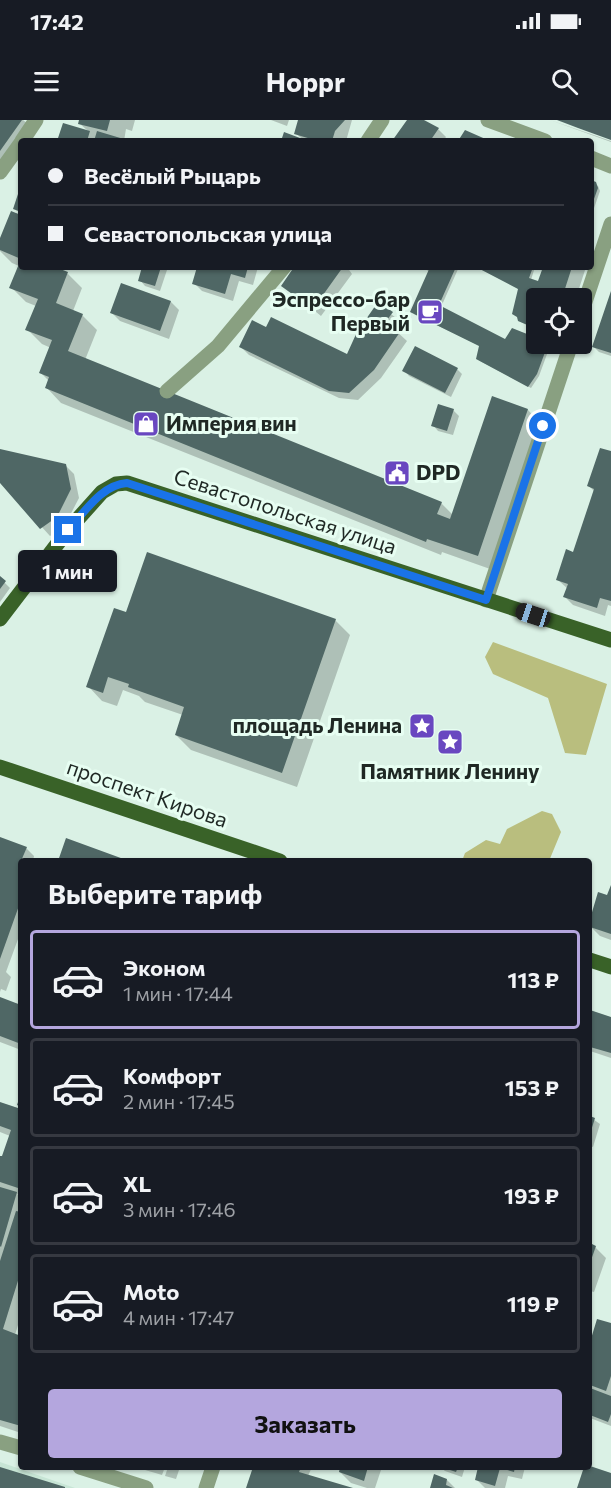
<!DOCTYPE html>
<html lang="ru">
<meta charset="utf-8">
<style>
body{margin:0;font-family:Commissioner,sans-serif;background:#20242c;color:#f1f3f6;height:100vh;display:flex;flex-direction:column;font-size:22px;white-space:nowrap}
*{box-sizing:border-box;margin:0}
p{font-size:20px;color:#9ea1a6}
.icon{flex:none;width:33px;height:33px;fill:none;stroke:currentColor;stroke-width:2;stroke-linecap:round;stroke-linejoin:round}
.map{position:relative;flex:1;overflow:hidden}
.drawer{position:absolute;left:18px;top:738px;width:574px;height:612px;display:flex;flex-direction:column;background:#171b24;border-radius:6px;box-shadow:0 2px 4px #0004}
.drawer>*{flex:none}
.guide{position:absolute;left:18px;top:18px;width:576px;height:132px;border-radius:6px;box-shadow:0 2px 4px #0004;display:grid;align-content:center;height:132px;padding:0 30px;background:#171b24}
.fabs{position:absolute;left:526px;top:168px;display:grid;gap:12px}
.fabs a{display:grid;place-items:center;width:66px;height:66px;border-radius:6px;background:#171b24;box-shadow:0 2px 4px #0004;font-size:30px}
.end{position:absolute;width:27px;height:27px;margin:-14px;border:8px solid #1a73e8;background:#fff;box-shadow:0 0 0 3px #fff}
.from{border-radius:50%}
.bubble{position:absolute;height:42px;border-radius:6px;background:#171b24;box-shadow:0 2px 4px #0004;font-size:20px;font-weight:700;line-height:42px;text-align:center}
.car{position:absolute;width:18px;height:36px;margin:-18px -9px;border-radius:8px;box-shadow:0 0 4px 2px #0007;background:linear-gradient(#222 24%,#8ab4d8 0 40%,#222 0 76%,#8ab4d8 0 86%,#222 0)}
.guide b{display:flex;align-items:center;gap:21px;height:57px;font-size:22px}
.guide b+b{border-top:2px solid #363941}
.guide i{width:15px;height:15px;background:#f1f3f6}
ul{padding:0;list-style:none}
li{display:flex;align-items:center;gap:18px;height:99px;margin:0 12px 9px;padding:0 18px;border:3px solid #363941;border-radius:6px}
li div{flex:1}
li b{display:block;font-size:22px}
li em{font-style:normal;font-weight:700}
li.current{border-color:#b4a6de}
li>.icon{width:54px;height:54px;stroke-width:1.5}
h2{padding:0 30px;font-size:27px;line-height:72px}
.button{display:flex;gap:12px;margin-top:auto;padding:12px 30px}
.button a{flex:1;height:69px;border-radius:6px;background:#b4a6de;color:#111;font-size:24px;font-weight:700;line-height:69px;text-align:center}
.status{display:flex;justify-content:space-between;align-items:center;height:42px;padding:0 30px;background:#171b24;direction:ltr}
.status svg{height:16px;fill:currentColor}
header{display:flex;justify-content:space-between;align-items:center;height:78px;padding:0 30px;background:#171b24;font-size:27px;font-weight:700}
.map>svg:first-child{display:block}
</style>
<div class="status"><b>17:42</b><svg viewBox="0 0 49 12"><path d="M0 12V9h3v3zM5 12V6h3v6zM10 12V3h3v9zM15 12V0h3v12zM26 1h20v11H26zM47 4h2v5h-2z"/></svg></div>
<header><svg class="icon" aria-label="menu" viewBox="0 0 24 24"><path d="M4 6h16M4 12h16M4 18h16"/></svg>Hoppr<svg class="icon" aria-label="search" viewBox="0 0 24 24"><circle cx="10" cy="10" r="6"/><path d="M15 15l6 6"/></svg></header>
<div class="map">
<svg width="611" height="1368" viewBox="0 0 611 1368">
<rect width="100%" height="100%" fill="#daf1e5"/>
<path fill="#c7e5d5" d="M0 1342 75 1368H0Z"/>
<path fill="#b9be7e" d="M493 522 607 564 586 635 565 633 548 578 493 554 485 537Z
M542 691 552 694 561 712 549 741H462L465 733 486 720 500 724 507 709Z"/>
<path fill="#0003" d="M0 0H23L28 4 0 41Z
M80 0H135L132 11 126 9 124 21H64L60 17 88 11 79 3Z
M271 0H289L287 6Z
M300 0H352L346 21H282L303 20 296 13Z
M409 0H420L438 9 446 17 443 21H394Z
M550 0 611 21V22Z
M591 61 598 66 600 71 593 91H591Z
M21 97V147H55L54 148 68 154 82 168 73 191 82 195 97 210 85 240 441 383 453 395 493 278 528 290 542 305 493 450 442 432 441 435 61 283 47 268 49 261 41 253 51 228 42 224 27 209 36 186 26 182 11 167 19 146 12 143 0 131V122Z
M144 147H168L160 171 145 166 140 160Z
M199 147H258L253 165 239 161 233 181 202 171 194 163Z
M296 147H347L352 154 321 196 283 165Z
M422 147H459L441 187 506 221 537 219V224H548L550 226 539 256 531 268 480 241 478 239 480 226 414 194 430 152Z
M477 147H535L531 160 539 163 544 147H586L576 178H537V210L519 201 520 169Z
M611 175V236L599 232 593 226Z
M171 182 179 190 169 219 120 201 112 193Z
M378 184 400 201 394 209 407 221 381 258 358 280 339 278 249 235 241 227 267 209 348 236Z
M457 249 462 254 451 277 409 256 404 250Z
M453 290 459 296 453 315 438 311 433 305Z
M0 330 66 346 74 354 79 378 65 405 50 416 0 361Z
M611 333V486L608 485 605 496 573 485 565 477 568 469 558 460 574 433 595 372 589 366Z
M0 458 10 468 0 482Z
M127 494 335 500 350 515 297 667 191 630 176 615 183 595 145 582 139 576 123 570 117 586 102 581 88 566Z
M0 720 26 728 34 736 33 741H21V811L6 852 11 857 6 871 1 869 0 872Z
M611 768V820L600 816 590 806 599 774 608 777Z
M0 879 21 886V930L0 922Z
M590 891 611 898V938L590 931Z
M0 984 21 991V1075L17 1074 21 1078V1195L15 1215 21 1218V1313L0 1306V1037L3 1038 10 1016 0 1012Z
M590 997 600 1004 593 1027 590 1026Z
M590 1125 595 1127 606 1138 594 1172 590 1171Z
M598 1200 611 1205V1306L590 1298V1227Z
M135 1347H165L162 1355Z
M168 1347H180L176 1359 165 1356Z
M255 1347H312L308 1356 350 1368H248Z
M342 1347H382L375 1368H367L351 1363 340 1352Z
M440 1347H465L462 1357 445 1351Z
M480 1347H525L522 1359 508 1356 505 1368H485L477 1360Z
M447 1360 455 1368H432Z"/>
<path fill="#4f6765" d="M0 0H22L0 31Z
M79 0H110L107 11 78 4Z
M298 0H345L335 11 332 21H318L294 14Z
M407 0H424L439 8 430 21H392Z
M557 0H611V20L578 8Z
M63 3 90 11 87 21H70L58 18Z
M465 10 490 21H458Z
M97 11 127 20V21H94Z
M284 12 308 21H281Z
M591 60 596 62 598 68 591 87Z
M18 74 21 75V92L13 89Z
M11 91 21 95V147H55L68 152 56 183 83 194 68 231 442 382 437 394 450 399 492 276 528 289 478 436 427 419 426 422 45 268 49 257 39 253 52 220 25 210 38 179 9 168 21 139 0 130V118Z
M142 147H161L155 166 138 161Z
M197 147H248L245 158 231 154 225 174 192 164Z
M294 147H343L313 189 281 166Z
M430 147H456L439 185 505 219 512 208 537 218V224H548L537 254 528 267 476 239 479 226 410 192Z
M476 147H533L529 158 538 161 543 147H572L562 178H537V209L518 201 517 197 512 194 518 169Z
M121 163 171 181 160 211 110 193Z
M611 171V233L592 227Z
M378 182 393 192 387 200 400 212 374 250 349 273 329 271 239 227 252 200 266 207 271 197 347 234 357 212Z
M415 226 458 248 445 273 402 251Z
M438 284 454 289 447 311 431 306Z
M600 328 611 331V481L600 478 597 488 563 477 568 464 556 460 566 429 573 432 594 369 587 366Z
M0 329 66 344 71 369 57 397 40 409 0 363Z
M147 432 336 499 282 653 175 615 184 587 128 567 129 564 108 557 103 573 86 567 114 488 126 492Z
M0 456 6 461 0 469Z
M0 717 27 727 21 741V780L0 839Z
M66 718 129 741H58Z
M611 765V814L590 807V799L598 772 607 775Z
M0 877 21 885V924L0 916Z
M590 890 611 897V933L590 927Z
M21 973V987L17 985Z
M0 982 21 989V1069L0 1062V1036H2L11 1010 0 1006Z
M590 996 595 998 590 1014Z
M0 1067 17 1072 1 1127 0 1126Z
M16 1091 21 1092V1151L3 1209 21 1216V1306L0 1300V1141Z
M590 1123 596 1126 590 1143Z
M597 1199 611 1203V1256L606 1271 590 1265V1222Z
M590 1268 611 1276V1294L608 1302 590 1295Z
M590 1346 611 1353V1368H577L584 1347Z
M0 1347 65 1367V1368H0Z
M253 1347H301L299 1352 353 1368H246Z
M340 1347H368L364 1361 339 1352Z
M441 1347H458L456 1352Z
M478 1347H515L514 1352 500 1348 495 1366 475 1360Z
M434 1354 447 1359 446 1365 453 1368H430Z"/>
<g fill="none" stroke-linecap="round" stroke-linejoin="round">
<path stroke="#89a081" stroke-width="15" d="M488 0 545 21
M22 21 36 0
M368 21 382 0
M591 38 611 46
M0 52 21 23
M582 191 611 104
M167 271 218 226 284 147
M486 480 571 224
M0 1322 21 1328
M80 1347 146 1368
M206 1368 213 1347"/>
<path stroke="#396228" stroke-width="15" d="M0 499 68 410 102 372 116 364 127 363 611 520
M0 647 280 741
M590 840 611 847"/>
</g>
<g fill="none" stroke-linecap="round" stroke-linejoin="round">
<path stroke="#1a73e8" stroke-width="8" d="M68 410C85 392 101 365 127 363L486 480 543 306"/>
</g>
<defs>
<symbol id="cafe-square" viewBox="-11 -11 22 22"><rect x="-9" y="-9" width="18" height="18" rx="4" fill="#6947c0" stroke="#e7fef2"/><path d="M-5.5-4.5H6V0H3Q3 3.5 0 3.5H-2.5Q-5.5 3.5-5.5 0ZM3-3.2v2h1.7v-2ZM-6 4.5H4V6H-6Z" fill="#fff"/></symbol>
<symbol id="shop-square" viewBox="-11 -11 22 22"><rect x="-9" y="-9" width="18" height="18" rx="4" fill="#6947c0" stroke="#e7fef2"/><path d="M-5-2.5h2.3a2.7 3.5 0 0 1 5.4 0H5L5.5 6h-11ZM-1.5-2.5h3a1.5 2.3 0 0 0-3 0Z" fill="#fff"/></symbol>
<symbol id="civic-square" viewBox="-11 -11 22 22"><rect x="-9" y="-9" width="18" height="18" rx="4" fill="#6947c0" stroke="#e7fef2"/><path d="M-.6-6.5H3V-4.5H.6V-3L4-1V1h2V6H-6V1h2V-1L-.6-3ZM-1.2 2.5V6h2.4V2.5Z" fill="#fff"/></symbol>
<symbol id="sight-square" viewBox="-11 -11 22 22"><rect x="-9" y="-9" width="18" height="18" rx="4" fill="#6947c0" stroke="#e7fef2"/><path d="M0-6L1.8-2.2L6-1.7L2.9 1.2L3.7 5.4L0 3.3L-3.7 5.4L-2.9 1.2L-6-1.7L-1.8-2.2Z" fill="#fff"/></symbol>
</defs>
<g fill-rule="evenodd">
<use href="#cafe-square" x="415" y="177" width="30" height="30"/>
<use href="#shop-square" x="131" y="289" width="30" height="30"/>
<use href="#civic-square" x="382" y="338" width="30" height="30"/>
<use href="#sight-square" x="407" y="591" width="30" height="30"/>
<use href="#sight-square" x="435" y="607" width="30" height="30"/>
</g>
<g text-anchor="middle" stroke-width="6" stroke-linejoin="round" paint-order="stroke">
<g font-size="21" font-weight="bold" fill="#1f2824" stroke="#e7fef2" text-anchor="end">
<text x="410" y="187">Эспрессо-бар<tspan x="410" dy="24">Первый</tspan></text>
<text x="166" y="311" text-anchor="start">Империя вин</text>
<text x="416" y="360" text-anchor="start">DPD</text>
<text x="402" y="613">площадь Ленина</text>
<text x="450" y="659" text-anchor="middle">Памятник Ленину</text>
</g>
<g font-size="21" fill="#1f2824" stroke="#e7fef2">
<text transform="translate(285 392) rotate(18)" y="7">Севастопольская улица</text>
<text transform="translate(147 674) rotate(19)" y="7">проспект Кирова</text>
</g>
</g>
</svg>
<div class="fabs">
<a><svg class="icon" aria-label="locate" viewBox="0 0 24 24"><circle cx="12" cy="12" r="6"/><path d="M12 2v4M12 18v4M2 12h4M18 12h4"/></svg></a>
</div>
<i class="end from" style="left:543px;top:306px"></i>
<i class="end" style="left:68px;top:410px"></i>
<div class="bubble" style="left:18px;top:430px;width:99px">1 мин</div>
<i class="car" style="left:533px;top:495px;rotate:288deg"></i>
<div class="guide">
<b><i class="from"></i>Весёлый Рыцарь</b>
<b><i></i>Севастопольская улица</b>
</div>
<section class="drawer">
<h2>Выберите тариф</h2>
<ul>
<li class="current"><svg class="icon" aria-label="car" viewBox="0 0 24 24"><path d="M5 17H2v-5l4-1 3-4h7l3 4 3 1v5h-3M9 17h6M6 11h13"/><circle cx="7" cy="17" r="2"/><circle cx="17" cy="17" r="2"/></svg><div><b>Эконом</b><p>1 мин · 17:44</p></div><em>113 ₽</em></li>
<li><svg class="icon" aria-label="car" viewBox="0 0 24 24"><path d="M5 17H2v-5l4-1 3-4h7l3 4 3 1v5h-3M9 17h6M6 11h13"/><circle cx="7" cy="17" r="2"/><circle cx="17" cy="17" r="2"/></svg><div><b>Комфорт</b><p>2 мин · 17:45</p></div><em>153 ₽</em></li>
<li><svg class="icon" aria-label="car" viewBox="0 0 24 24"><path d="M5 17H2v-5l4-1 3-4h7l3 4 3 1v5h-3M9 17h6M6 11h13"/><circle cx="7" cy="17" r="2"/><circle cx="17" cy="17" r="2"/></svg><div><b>XL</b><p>3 мин · 17:46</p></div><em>193 ₽</em></li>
<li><svg class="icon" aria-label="car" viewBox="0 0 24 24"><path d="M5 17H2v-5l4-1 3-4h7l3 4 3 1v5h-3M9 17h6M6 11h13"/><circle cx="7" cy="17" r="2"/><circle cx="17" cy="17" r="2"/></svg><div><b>Moto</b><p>4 мин · 17:47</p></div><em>119 ₽</em></li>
</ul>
<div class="button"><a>Заказать</a></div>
</section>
</div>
